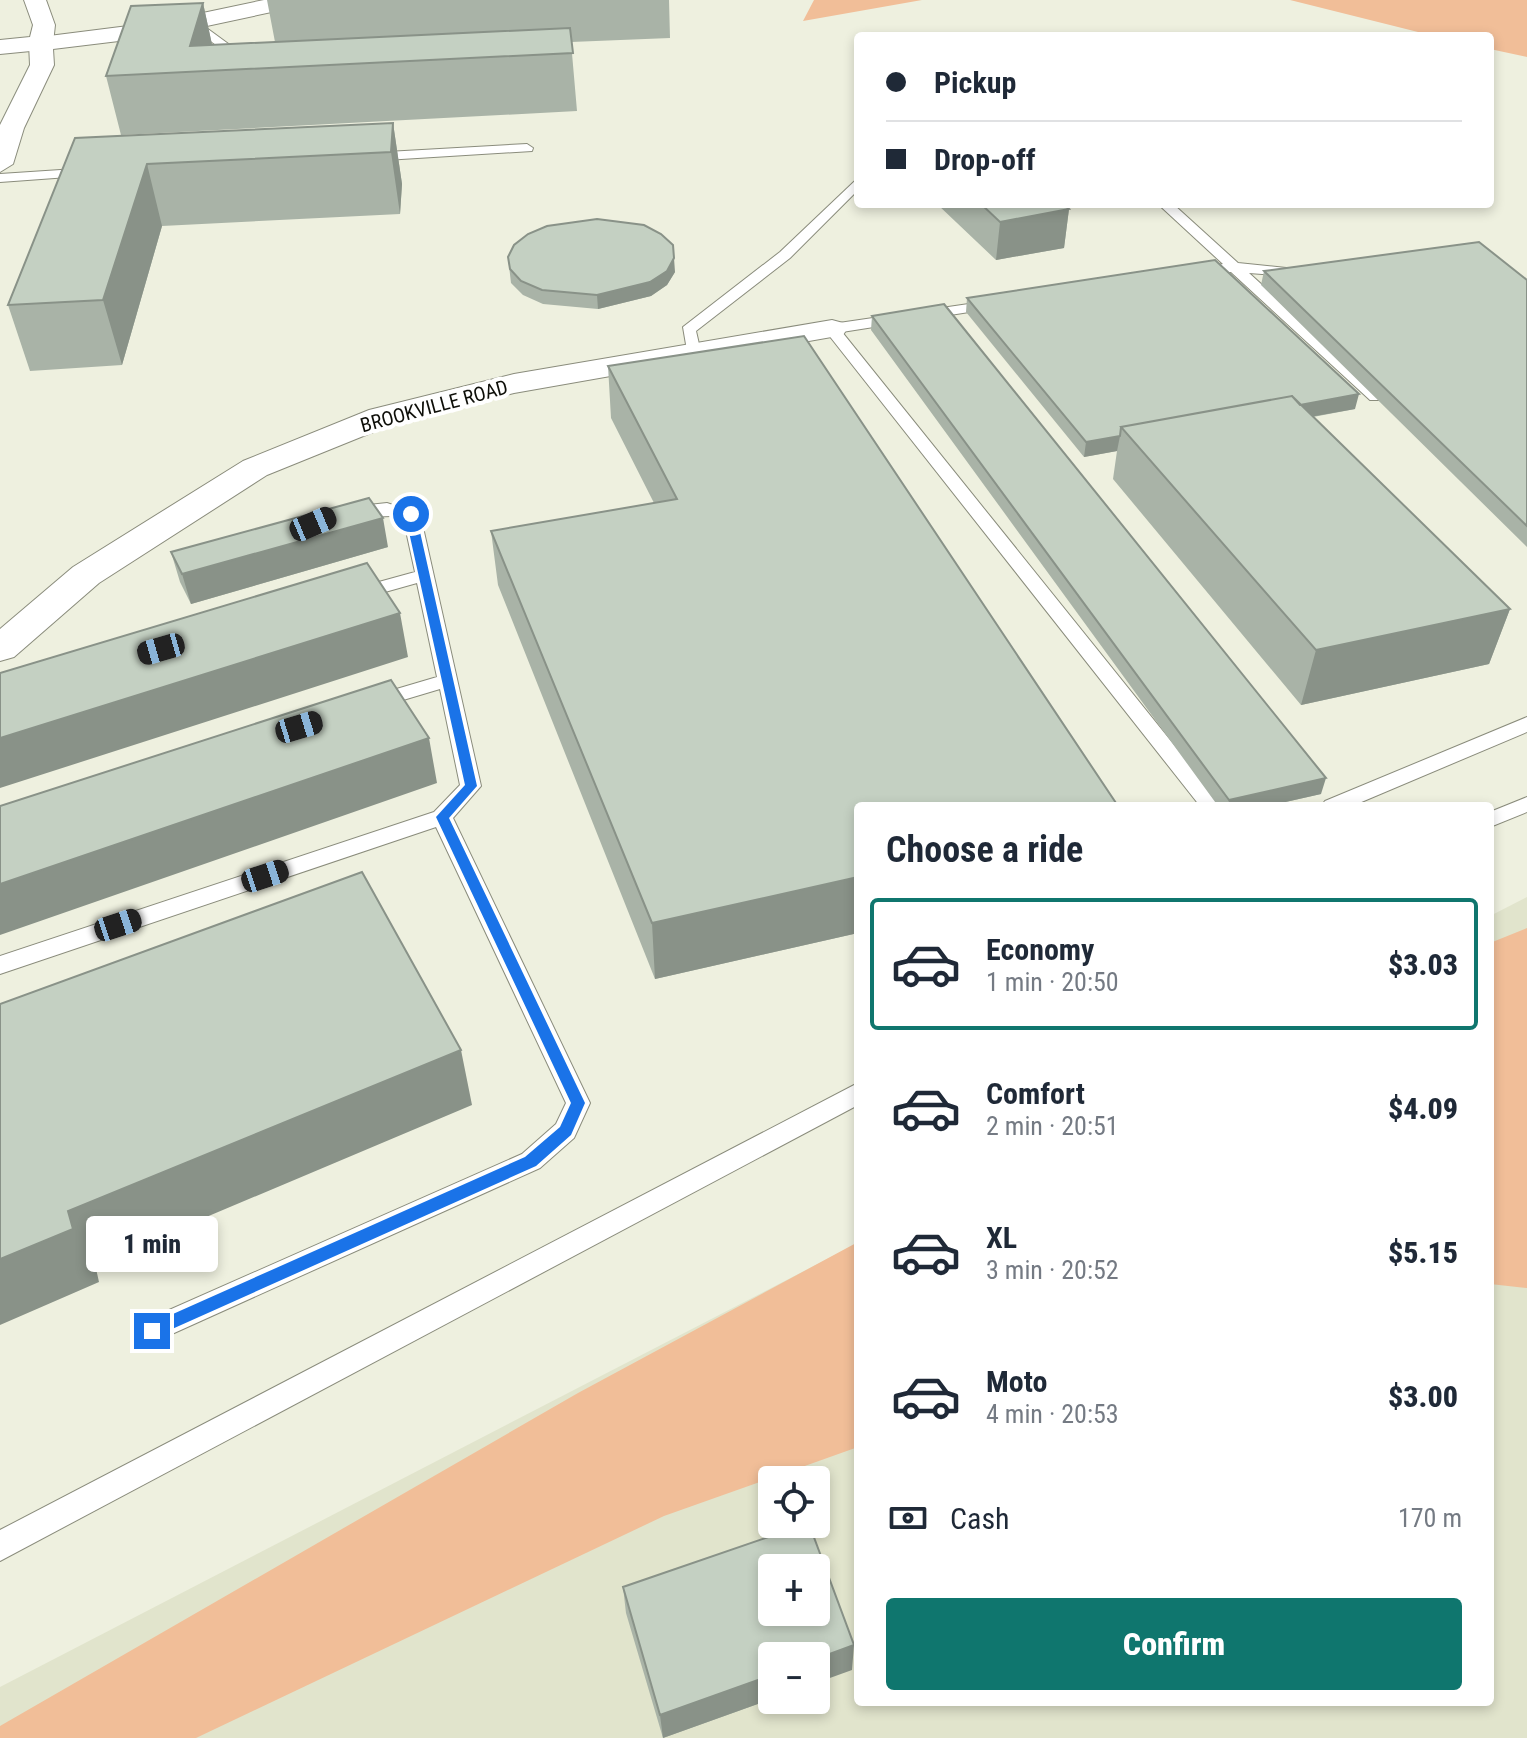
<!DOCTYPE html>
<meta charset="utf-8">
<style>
body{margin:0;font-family:"Roboto Condensed",sans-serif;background:#f2f2f3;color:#1f2937;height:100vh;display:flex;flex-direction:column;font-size:30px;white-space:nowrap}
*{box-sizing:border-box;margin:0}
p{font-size:26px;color:#747a83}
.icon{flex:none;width:44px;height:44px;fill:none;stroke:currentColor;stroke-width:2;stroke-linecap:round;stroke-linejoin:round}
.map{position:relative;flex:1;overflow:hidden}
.sheet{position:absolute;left:854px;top:802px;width:640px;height:904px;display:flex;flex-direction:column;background:#fff;border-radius:8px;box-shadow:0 4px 12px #0003}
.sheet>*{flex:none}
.guide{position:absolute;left:854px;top:32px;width:640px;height:176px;border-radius:8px;box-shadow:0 4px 12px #0003;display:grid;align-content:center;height:176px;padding:0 32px;background:#fff}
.tools{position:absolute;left:758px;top:1466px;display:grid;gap:16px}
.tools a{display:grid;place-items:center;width:72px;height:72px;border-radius:8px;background:#fff;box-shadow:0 4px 12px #0003;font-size:40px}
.end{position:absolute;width:36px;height:36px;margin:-18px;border:10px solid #1a73e8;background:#fff;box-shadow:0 0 0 4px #fff}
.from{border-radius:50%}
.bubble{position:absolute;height:56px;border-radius:8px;background:#fff;box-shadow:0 4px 12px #0003;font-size:26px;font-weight:800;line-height:56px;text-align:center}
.car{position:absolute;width:24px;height:48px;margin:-24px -12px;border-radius:10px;box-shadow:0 0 6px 2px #0007;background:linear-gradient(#222 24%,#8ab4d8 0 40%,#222 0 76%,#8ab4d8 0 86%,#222 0)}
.guide b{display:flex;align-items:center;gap:28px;height:76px;font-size:30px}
.guide b+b{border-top:2px solid #e0e1e3}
.guide i{width:20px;height:20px;background:#1f2937}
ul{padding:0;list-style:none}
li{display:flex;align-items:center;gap:24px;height:132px;margin:0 16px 12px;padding:0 16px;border:4px solid transparent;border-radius:8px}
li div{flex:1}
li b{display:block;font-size:30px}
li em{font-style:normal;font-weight:800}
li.on{border-color:#0f766e}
li>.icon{width:72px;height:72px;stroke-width:1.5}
h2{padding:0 32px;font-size:36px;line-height:96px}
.pay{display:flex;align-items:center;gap:20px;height:88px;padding:0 32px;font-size:30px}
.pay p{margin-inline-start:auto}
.button{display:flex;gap:16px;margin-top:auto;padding:16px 32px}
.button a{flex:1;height:92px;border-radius:8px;background:#0f766e;color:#fff;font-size:32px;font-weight:800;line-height:92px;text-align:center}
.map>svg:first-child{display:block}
</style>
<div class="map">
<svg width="1527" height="1738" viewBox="0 0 1527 1738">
<rect width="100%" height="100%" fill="#eef0df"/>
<path fill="#e1e4cc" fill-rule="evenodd" d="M1527 897V1738H0V1687L858 1243V1702H1490V916ZM772 1480H816V1524H772ZM772 1568H816V1612H772ZM772 1656H816V1700H772Z"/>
<path fill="#f1be98" d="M814 0H922L803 21Z
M1290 0H1527V57L1490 49V36H1434Z
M1527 928V1288L1490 1284V943Z
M858 1242V1447L664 1516 196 1738H0V1726L578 1393Z"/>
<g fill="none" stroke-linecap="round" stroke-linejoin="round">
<defs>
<path id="service" d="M189 21H197L253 62 243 65 189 25Z
M527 144 533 148 532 151 369 161 362 157 369 153Z
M91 168 96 169V175L0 182V174Z
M858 178V190L790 258 696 331 701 353 688 356 683 327 780 252Z
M1158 204H1173L1238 263 1305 270V276L1300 277 1249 273 1382 394V400H1370L1231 272 1191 276V270L1223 264Z
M996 300 1003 304 1001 307 842 332 1223 806H1200L824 329 832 324Z
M387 503 420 514 481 786 453 818 590 1103 574 1138 540 1168 152 1343 142 1340 138 1331 142 1322 522 1154 556 1124 566 1103 436 827 0 974V956L434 812 460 785 440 689 373 709 363 703 366 698 437 677 417 583 353 601 344 595 346 591 415 572 403 517C385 513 354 523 341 512L350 507Z
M1527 717V732L1352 806H1321L1325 801Z
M1527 797V812L1490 827V812Z
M858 1083V1105L0 1561V1530Z"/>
<path id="minor" d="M24 0H46L55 25 53 43 41 50 0 54V40L30 37 33 25Z
M832 320 843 323 847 329 843 335 514 393 393 424 267 475 99 583 14 657 0 661V629L73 567 243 461 369 410 514 374Z"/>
<path id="tertiary" d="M264 0H306L295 7 160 36 53 49 54 65 24 128 13 164 0 172V125L30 65 29 43 33 38 160 22Z"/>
</defs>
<use href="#service" stroke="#8a8c7c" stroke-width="2"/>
<use href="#minor" stroke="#8a8c7c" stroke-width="2"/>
<use href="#tertiary" stroke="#8a8c7c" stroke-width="2"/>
<use href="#service" fill="#fff" fill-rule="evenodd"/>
<use href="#minor" fill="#fff" fill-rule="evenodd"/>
<use href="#tertiary" fill="#fff" fill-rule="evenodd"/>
</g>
<path fill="#a9b3a7" d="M267 0H669L670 38 571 42 577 111 121 135 106 76 203 3 212 45 275 42Z
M393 123 402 184 400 214 162 226 122 365 30 371 8 305 75 138Z
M937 204H1063L1069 209 1064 248 996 260Z
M508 257 675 272 667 285 651 296 598 309 543 304 523 295 511 283Z
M1264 271 1527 280V547L1261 285Z
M967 298 1355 409 1313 417 1510 609 1489 664 1301 705 1113 479 1117 451 1084 457 966 312Z
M872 316 1321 794 1268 806H1218L871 330Z
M608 366 858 806V933L655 979 498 585 491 531 654 503 611 418Z
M388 547 191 604 180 582 171 552Z
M623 1587 852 1670 772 1656V1699L663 1738 626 1613Z"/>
<path fill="#899288" d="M203 3 215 58 190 46Z
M393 123 402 184 400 214 391 152Z
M147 164 162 226 122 365 103 300Z
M1069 209 1064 248 996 260 1000 222Z
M674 258 675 272 667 285 651 296 598 309 597 295Z
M1359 394 1355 409 1139 447 1128 435Z
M1120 436 1117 451 1084 457 1086 442Z
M383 518 388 547 191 604 182 574Z
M1510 609 1489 664 1301 705 1316 650Z
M400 613 408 657 0 788V738Z
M429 738 437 783 0 935V884Z
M1326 778 1321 794 1268 806H1228L1229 800Z
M858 877V933L655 979 652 923Z
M461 1050 472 1105 95 1264 99 1282 0 1325V1259L68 1211Z
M854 1645 852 1670 816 1683V1659Z
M772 1675V1699L663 1738 660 1715Z"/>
<path fill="#c4d0c2" stroke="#899288" stroke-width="2" fill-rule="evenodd" d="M203 3 190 46 570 28 573 53 106 76 131 6Z
M393 123 391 152 147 164 103 300 8 305 75 138Z
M981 204H1063L1069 209 1000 222Z
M597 219 644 225 661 234 673 245 674 258 667 271 650 282 597 295 542 290 521 281 510 269 508 257 514 245 528 234 547 226Z
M1479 242 1527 280V526L1264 271Z
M1215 260 1359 394 1300 405 1292 396 1121 427 1120 436 1086 442 967 298Z
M944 304 1326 778 1229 800 872 316Z
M804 336 1118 806H858V877L652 923 491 531 677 499 608 366Z
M1292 396 1510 609 1316 650 1121 427Z
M369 498 383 518 182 574 171 552Z
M367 563 400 613 0 738V673Z
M391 680 429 738 0 884V806Z
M362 872 461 1050 68 1211 73 1229 0 1259V1004Z
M806 1524H809L854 1645 816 1659V1656H772V1675L660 1715 623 1587ZM772 1568H816V1612H772Z"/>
<path fill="#1a73e8" d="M411 511 416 514 477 786 449 818 585 1103 571 1135 536 1166 152 1338 146 1336V1326L525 1157 560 1127 571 1103 436 817 465 785 405 514Z"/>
<g text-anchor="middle" stroke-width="8" stroke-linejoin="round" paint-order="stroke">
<g font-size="20" fill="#0d0e08" stroke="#fff">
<text transform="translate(434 406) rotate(-15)" y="7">BROOKVILLE ROAD</text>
</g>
</g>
</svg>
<div class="tools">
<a><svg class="icon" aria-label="locate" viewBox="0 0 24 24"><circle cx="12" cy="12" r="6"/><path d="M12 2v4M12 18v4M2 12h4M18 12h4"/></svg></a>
<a>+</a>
<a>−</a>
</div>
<i class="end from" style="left:411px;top:514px"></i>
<i class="end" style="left:152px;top:1331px"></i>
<div class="bubble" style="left:86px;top:1216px;width:132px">1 min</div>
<i class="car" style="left:313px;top:524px;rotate:67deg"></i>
<i class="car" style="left:161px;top:649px;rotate:254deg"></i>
<i class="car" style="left:299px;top:727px;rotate:73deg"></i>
<i class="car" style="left:265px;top:876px;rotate:72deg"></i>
<i class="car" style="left:118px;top:925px;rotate:72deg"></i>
<div class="guide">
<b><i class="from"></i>Pickup</b>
<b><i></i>Drop-off</b>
</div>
<section class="sheet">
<h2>Choose a ride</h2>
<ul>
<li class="on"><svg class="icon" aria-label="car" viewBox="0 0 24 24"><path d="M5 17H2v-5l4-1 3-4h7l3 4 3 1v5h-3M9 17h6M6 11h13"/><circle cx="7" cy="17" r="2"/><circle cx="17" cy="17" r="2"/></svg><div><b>Economy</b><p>1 min · 20:50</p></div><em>$3.03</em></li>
<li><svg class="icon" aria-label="car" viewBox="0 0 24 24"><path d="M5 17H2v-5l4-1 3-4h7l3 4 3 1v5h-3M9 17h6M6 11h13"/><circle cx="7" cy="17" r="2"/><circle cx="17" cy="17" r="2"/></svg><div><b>Comfort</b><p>2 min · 20:51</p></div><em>$4.09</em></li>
<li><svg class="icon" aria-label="car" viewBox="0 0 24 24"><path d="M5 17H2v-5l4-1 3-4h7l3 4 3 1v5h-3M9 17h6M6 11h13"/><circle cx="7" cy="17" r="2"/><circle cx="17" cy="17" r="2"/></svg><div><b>XL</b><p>3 min · 20:52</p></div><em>$5.15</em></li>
<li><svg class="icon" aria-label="car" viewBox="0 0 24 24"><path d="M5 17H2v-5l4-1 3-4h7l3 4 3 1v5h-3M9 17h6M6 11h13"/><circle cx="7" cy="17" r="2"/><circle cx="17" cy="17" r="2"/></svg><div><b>Moto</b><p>4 min · 20:53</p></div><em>$3.00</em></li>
</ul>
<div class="pay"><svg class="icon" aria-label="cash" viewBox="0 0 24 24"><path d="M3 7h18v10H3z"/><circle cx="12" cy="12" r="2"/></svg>Cash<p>170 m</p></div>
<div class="button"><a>Confirm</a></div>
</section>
</div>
